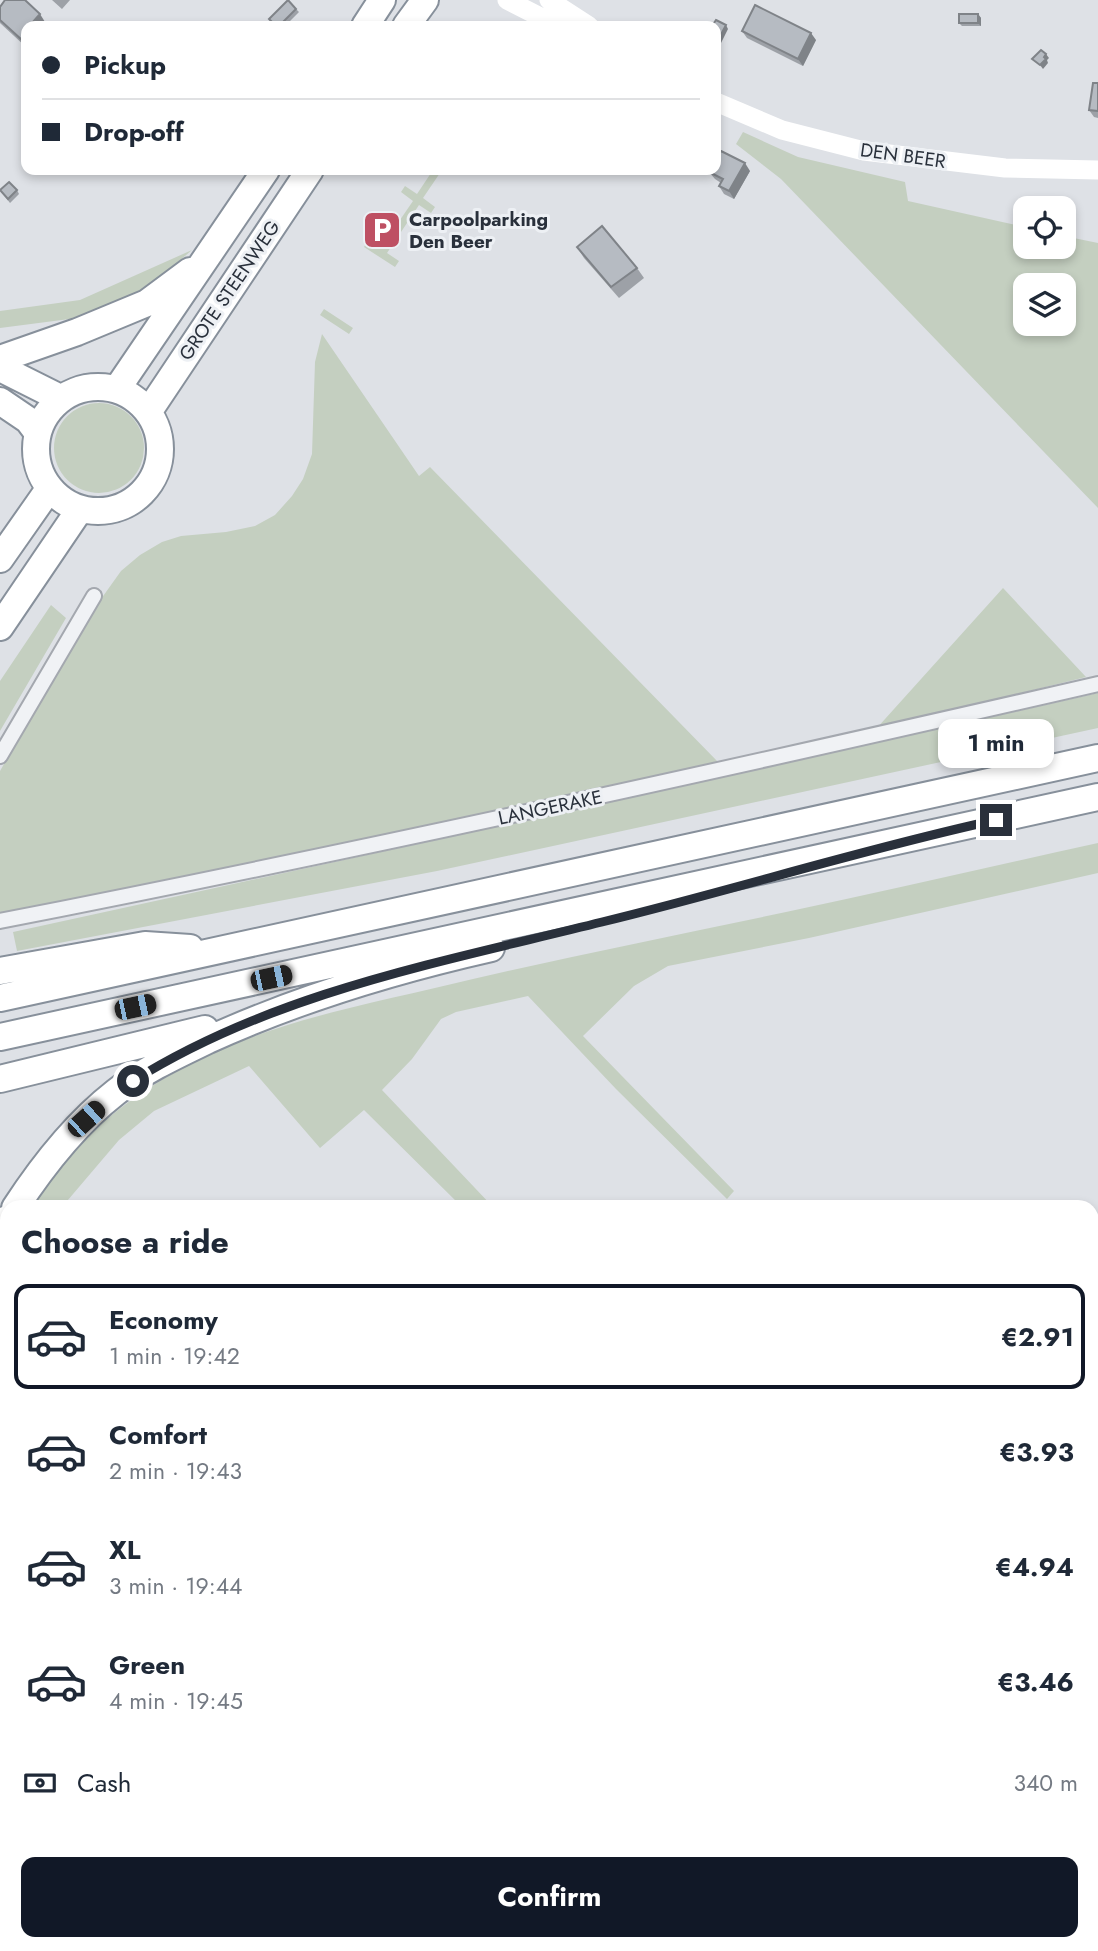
<!DOCTYPE html>
<meta charset="utf-8">
<style>
body{margin:0;font-family:Jost,sans-serif;background:#f2f2f3;color:#1f2937;height:100vh;display:flex;flex-direction:column;font-size:26px;white-space:nowrap}
*{box-sizing:border-box;margin:0}
p{font-size:23px;color:#747a83}
.icon{flex:none;width:38px;height:38px;fill:none;stroke:currentColor;stroke-width:2;stroke-linecap:round;stroke-linejoin:round}
.map{position:relative;flex:1;overflow:hidden}
.details{position:absolute;left:0px;top:1200px;width:1099px;height:751px;display:flex;flex-direction:column;background:#fff;border-radius:21px 21px 0 0;box-shadow:0 4px 10px #0003}
.details>*{flex:none}
.banner{position:absolute;left:21px;top:21px;width:700px;height:154px;border-radius:14px;box-shadow:0 4px 10px #0003;display:grid;align-content:center;height:154px;padding:0 21px;background:#fff}
.controls{position:absolute;left:1013px;top:196px;display:grid;gap:14px}
.controls a{display:grid;place-items:center;width:63px;height:63px;border-radius:14px;background:#fff;box-shadow:0 4px 10px #0003;font-size:35px}
.end{position:absolute;width:32px;height:32px;margin:-16px;border:9px solid #29303b;background:#fff;box-shadow:0 0 0 4px #fff}
.from{border-radius:50%}
.bubble{position:absolute;height:49px;border-radius:14px;background:#fff;box-shadow:0 4px 10px #0003;font-size:23px;font-weight:700;line-height:49px;text-align:center}
.car{position:absolute;width:21px;height:42px;margin:-21px -10px;border-radius:9px;box-shadow:0 0 5px 2px #0007;background:linear-gradient(#222 24%,#8ab4d8 0 40%,#222 0 76%,#8ab4d8 0 86%,#222 0)}
.banner b{display:flex;align-items:center;gap:24px;height:66px;font-size:26px}
.banner b+b{border-top:2px solid #e0e1e3}
.banner i{width:18px;height:18px;background:#1f2937}
ul{padding:0;list-style:none}
li{display:flex;align-items:center;gap:21px;height:105px;margin:0 14px 10px;padding:0 7px;border:4px solid transparent;border-radius:14px}
li div{flex:1}
li b{display:block;font-size:26px}
li em{font-style:normal;font-weight:700}
li.on{border-color:#111827}
li>.icon{width:63px;height:63px;stroke-width:1.5}
h2{padding:0 21px;font-size:32px;line-height:84px}
.pay{display:flex;align-items:center;gap:18px;height:77px;padding:0 21px;font-size:26px}
.pay p{margin-inline-start:auto}
.action{display:flex;gap:14px;margin-top:auto;padding:14px 21px}
.action a{flex:1;height:80px;border-radius:14px;background:#111827;color:#fff;font-size:28px;font-weight:700;line-height:80px;text-align:center}
.map>svg:first-child{display:block}
</style>
<div class="map">
<svg width="1098" height="1951" viewBox="0 0 1098 1951">
<rect width="100%" height="100%" fill="#dee1e6"/>
<path fill="#c4cfc0" fill-rule="evenodd" d="M743 132 798 157 905 182 908 201 1025 227 1026 247H1064V236L1098 243V508L781 179 736 144ZM1026 285H1064V324H1026Z
M433 170H442L423 198 435 207 431 213 419 205 387 253 399 261 395 267 364 247 368 241 380 249 413 201 401 192 405 186 417 194Z
M192 250 144 291 85 317 0 328V311L80 300Z
M324 309 353 328 349 334 320 315Z
M322 334 419 476 430 467 719 763 332 849 0 915V771L86 620 121 571 140 555 162 542 181 536 226 532 255 526 275 515 292 496 303 479 312 454 315 362Z
M54 448a45 45 0 1 1 90 0a45 45 0 1 1-90 0Z
M1003 588 1086 677 876 729Z
M51 605 66 618 0 731V681Z
M1098 693V728L437 871 17 951 13 932 702 782Z
M1098 843V873L809 938 668 966 634 986 583 1036 734 1191 727 1199 616 1089 528 996 456 1012 441 1019 412 1059 382 1090 493 1207H462L364 1110 320 1148 249 1066 154 1111 119 1140 62 1207 25 1208C70 1147 118 1102 185 1067 274 1019 376 1003 473 979 577 955 682 934 786 912 890 890 994 866 1098 843Z
M7 1239V1326L0 1351V1253Z
M0 1508 7 1515V1928L0 1938Z
M1098 1837V1882L1092 1887V1844Z
M39 1944H131L138 1951H41Z
M628 1944H708L694 1951H635Z
M739 1944H797L801 1951H733L730 1948Z
M996 1944H1026L1018 1951H989Z"/>
<path fill="#9db0c2" d="M5 1928 7 1944H39L41 1951H0V1938Z"/>
<g fill="none" stroke-linecap="round" stroke-linejoin="round">
<defs>
<path id="street" d="M0 756 94 596
M0 921C368 849 733 768 1098 684
M809 1944 813 1951"/>
<path id="highway" d="M365 26 382 0
M406 26 425 0
M0 359 77 332 147 303 190 271
M0 368 60 398
M36 449a62 62 0 1 1 124 0a62 62 0 1 1-124 0Z
M117 389 266 170
M0 401 28 420 37 432
M149 411 310 170
M0 559 49 489
M0 627 80 509
M0 971 145 945 190 948
M0 998 1098 758
M0 1037 1098 797
M0 1079 205 1029
M15 1208C43 1165 75 1124 116 1092 144 1070 177 1055 208 1040 298 999 394 970 491 948
M0 1229 7 1219"/>
</defs>
<use href="#street" stroke="#a4a8af" stroke-width="18"/>
<use href="#highway" stroke="#87909b" stroke-width="30"/>
<use href="#street" stroke="#f0f2f5" stroke-width="14"/>
<path stroke="#fff" stroke-width="19" d="M507 0 558 26
M549 0 589 26
M716 102 782 130 864 151 1005 168 1098 170
M1092 1253 1098 1246
M560 1951 565 1944"/>
<use href="#highway" stroke="#fff" stroke-width="26"/>
</g>
<path fill="#9da1a7" d="M52 0H70L62 9Z
M0 7 45 22 26 26V47L0 23Z
M296 9 299 12 285 26H275L269 19Z
M978 14 981 18V26H962L959 23Z
M742 31 816 40 803 66 747 38Z
M1098 83V118L1094 117 1089 110Z
M750 171 734 199 724 194 719 186 721 183 715 179 709 172Z
M0 190H17L19 194 10 203Z
M577 247 637 268 644 278 619 298 584 258Z"/>
<path fill="#7f8388" d="M40 14 45 22 41 26H33L31 24Z
M978 14 981 18V26L978 23Z
M726 25 728 29 717 51 716 44Z
M811 33 816 40 803 66 798 59Z
M1046 54 1049 58 1047 60 1048 63 1043 69 1040 65 1044 57Z
M745 163 750 171 734 199 729 191Z
M480 1944H491L486 1951H475Z"/>
<path fill="#b6bbc2" stroke="#7f8388" stroke-width="2" d="M5 0H25L40 14 31 24 34 26H26V36L22 40 0 20V7Z
M288 0 296 9 279 26H276L269 19Z
M755 5 811 33 798 59 742 31Z
M959 14H978V23H959Z
M716 20 726 25 716 44V26H712Z
M1041 50 1046 54 1044 57 1046 59 1040 65 1032 59Z
M1093 83H1098V111L1089 110Z
M721 151 745 163 729 191 719 186 723 179 709 172 711 170H716V160Z
M9 182 17 190 8 199 0 190Z
M602 226 637 268 611 287 577 247Z
M290 1944H303L310 1951H294L289 1945Z
M448 1944H480L475 1951H451L446 1947Z
M415 1945 421 1951H409Z"/>
<g fill="none" stroke-linecap="round" stroke-linejoin="round">
<path stroke="#29303b" stroke-width="9" d="M133 1081C275 992 442 962 602 922 734 890 863 849 996 820"/>
</g>
<defs>
<symbol id="parking-square" viewBox="-11 -11 22 22"><rect x="-9" y="-9" width="18" height="18" rx="4" fill="#be5063" stroke="#edf0f4"/><path d="M-3.5-5.5H1a3.5 3.5 0 0 1 0 7H-1V5.5H-3.5ZM-1-3.4V-.6H.8a1.4 1.4 0 0 0 0-2.8Z" fill="#fff"/></symbol>
</defs>
<g fill-rule="evenodd">
<use href="#parking-square" x="360" y="208" width="44" height="44"/>
</g>
<g text-anchor="middle" stroke-width="6" stroke-linejoin="round" paint-order="stroke">
<g font-size="19" fill="#29303b" stroke="#edf0f4">
<text transform="translate(903 155) rotate(8)" y="7">DEN BEER</text>
<text transform="translate(229 290) rotate(-56)" y="7">GROTE STEENWEG</text>
<text transform="translate(550 807) rotate(-12)" y="7">LANGERAKE</text>
</g>
<g font-size="19" font-weight="bold" fill="#29303b" stroke="#edf0f4" text-anchor="start">
<text x="409" y="226">Carpoolparking<tspan x="409" dy="22">Den Beer</tspan></text>
</g>
</g>
</svg>
<div class="controls">
<a><svg class="icon" aria-label="locate" viewBox="0 0 24 24"><circle cx="12" cy="12" r="6"/><path d="M12 2v4M12 18v4M2 12h4M18 12h4"/></svg></a>
<a><svg class="icon" aria-label="layers" viewBox="0 0 24 24"><path d="M12 4l9 5-9 5-9-5zM3 14l9 5 9-5"/></svg></a>
</div>
<i class="end from" style="left:133px;top:1081px"></i>
<i class="end" style="left:996px;top:820px"></i>
<div class="bubble" style="left:938px;top:719px;width:116px">1 min</div>
<i class="car" style="left:271px;top:978px;rotate:78deg"></i>
<i class="car" style="left:135px;top:1007px;rotate:78deg"></i>
<i class="car" style="left:86px;top:1119px;rotate:48deg"></i>
<div class="banner">
<b><i class="from"></i>Pickup</b>
<b><i></i>Drop-off</b>
</div>
<section class="details">
<h2>Choose a ride</h2>
<ul>
<li class="on"><svg class="icon" aria-label="car" viewBox="0 0 24 24"><path d="M5 17H2v-5l4-1 3-4h7l3 4 3 1v5h-3M9 17h6M6 11h13"/><circle cx="7" cy="17" r="2"/><circle cx="17" cy="17" r="2"/></svg><div><b>Economy</b><p>1 min · 19:42</p></div><em>€2.91</em></li>
<li><svg class="icon" aria-label="car" viewBox="0 0 24 24"><path d="M5 17H2v-5l4-1 3-4h7l3 4 3 1v5h-3M9 17h6M6 11h13"/><circle cx="7" cy="17" r="2"/><circle cx="17" cy="17" r="2"/></svg><div><b>Comfort</b><p>2 min · 19:43</p></div><em>€3.93</em></li>
<li><svg class="icon" aria-label="car" viewBox="0 0 24 24"><path d="M5 17H2v-5l4-1 3-4h7l3 4 3 1v5h-3M9 17h6M6 11h13"/><circle cx="7" cy="17" r="2"/><circle cx="17" cy="17" r="2"/></svg><div><b>XL</b><p>3 min · 19:44</p></div><em>€4.94</em></li>
<li><svg class="icon" aria-label="car" viewBox="0 0 24 24"><path d="M5 17H2v-5l4-1 3-4h7l3 4 3 1v5h-3M9 17h6M6 11h13"/><circle cx="7" cy="17" r="2"/><circle cx="17" cy="17" r="2"/></svg><div><b>Green</b><p>4 min · 19:45</p></div><em>€3.46</em></li>
</ul>
<div class="pay"><svg class="icon" aria-label="cash" viewBox="0 0 24 24"><path d="M3 7h18v10H3z"/><circle cx="12" cy="12" r="2"/></svg>Cash<p>340 m</p></div>
<div class="action"><a>Confirm</a></div>
</section>
</div>
